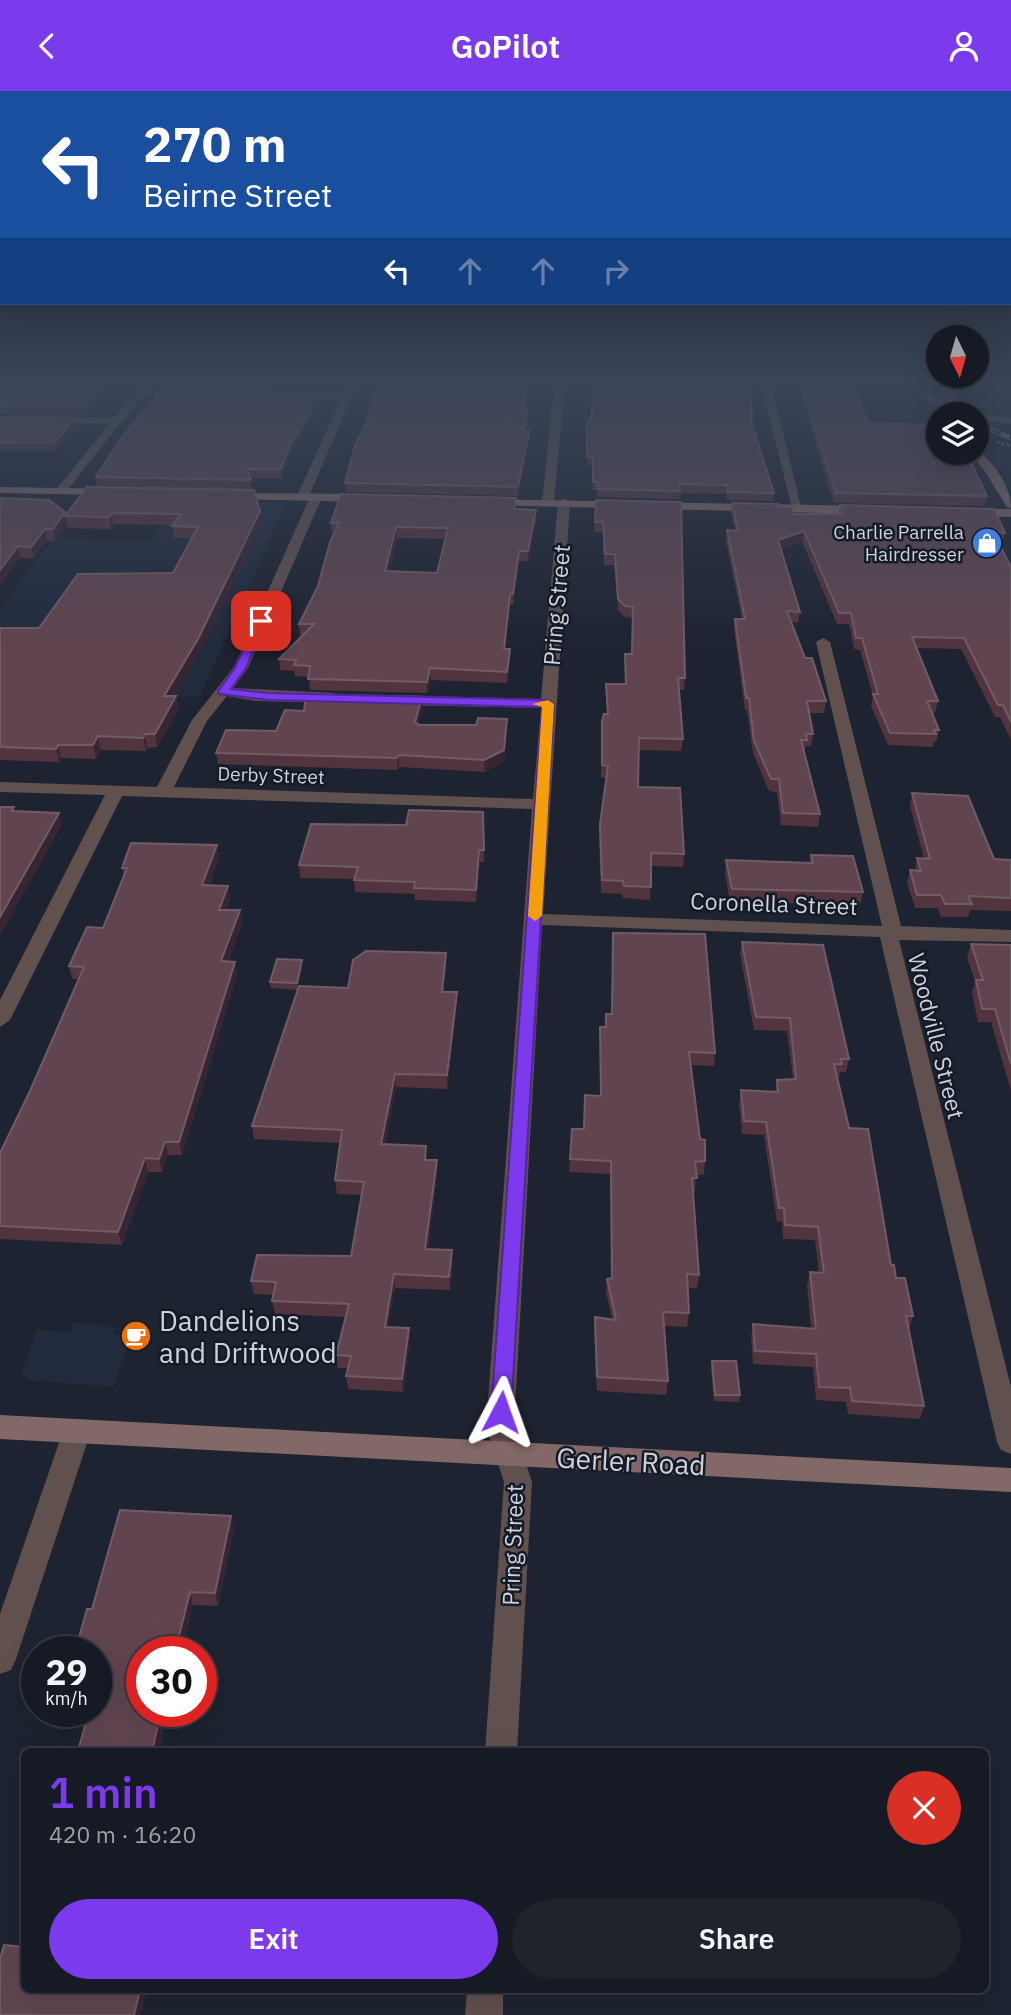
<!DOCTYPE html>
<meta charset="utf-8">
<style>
body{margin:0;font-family:"IBM Plex Sans",sans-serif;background:#1f232c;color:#f1f3f6;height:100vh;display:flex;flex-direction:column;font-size:26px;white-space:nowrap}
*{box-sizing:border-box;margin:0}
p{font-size:23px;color:#9ea1a6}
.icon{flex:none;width:38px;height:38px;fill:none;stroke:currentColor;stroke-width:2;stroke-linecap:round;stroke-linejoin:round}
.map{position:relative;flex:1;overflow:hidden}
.sheet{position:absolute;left:21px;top:1657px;width:968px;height:245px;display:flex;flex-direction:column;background:#161a24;border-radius:10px;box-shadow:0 7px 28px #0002,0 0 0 2px #353841}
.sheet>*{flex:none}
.banner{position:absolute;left:0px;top:0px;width:1012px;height:214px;box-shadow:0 7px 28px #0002,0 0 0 2px #353841;background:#1a4fa0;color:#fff;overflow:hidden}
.needle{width:46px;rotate:175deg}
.controls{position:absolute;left:926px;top:234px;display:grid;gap:14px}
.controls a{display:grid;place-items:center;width:63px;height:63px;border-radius:50%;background:#161a24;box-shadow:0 7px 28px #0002,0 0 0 2px #353841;font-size:35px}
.speed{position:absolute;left:21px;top:1545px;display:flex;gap:14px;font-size:35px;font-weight:700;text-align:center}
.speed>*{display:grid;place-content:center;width:91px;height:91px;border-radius:50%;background:#161a24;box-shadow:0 7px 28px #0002,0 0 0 2px #353841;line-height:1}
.speed small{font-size:18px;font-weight:400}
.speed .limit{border:10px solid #d22;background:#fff;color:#111}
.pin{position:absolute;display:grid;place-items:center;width:60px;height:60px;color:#fff;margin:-30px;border-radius:14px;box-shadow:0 4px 10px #0006}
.me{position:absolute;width:77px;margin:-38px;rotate:4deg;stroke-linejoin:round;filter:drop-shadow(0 0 5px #0008)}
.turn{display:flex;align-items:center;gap:24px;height:147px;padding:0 28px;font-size:32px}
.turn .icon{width:91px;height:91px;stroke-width:2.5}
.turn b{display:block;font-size:49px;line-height:60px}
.lanes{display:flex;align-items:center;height:66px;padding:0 28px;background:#0003;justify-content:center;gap:35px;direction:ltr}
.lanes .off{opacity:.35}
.round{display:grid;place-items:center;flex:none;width:74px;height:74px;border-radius:37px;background:#1f232c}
.summary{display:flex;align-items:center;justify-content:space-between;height:119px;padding:0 28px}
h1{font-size:42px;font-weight:600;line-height:52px;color:#7c3aed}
.cta{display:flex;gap:14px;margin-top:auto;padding:14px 28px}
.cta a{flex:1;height:80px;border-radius:42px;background:#7c3aed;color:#fff;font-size:28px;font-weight:600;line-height:80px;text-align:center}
.cta a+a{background:#1f232c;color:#f1f3f6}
header{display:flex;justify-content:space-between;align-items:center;height:91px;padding:0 28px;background:#7c3aed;color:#fff;font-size:32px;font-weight:600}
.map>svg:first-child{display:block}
.built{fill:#222b3d}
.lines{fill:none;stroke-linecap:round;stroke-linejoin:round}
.path{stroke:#6c717c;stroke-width:2.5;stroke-dasharray:2.5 2.5;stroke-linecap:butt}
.street{fill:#60504e;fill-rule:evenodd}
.secondary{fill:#826866;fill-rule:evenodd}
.rail-casing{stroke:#828792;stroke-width:4.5}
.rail{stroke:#141a26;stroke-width:2.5;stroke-dasharray:9;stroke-linecap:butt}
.wall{fill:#52343f;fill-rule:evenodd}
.shaded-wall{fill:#372632}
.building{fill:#604550;stroke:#715b65;stroke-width:2;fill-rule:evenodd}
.route{fill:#7c3aed;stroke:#51269a;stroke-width:2}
.slow{fill:#f59e0b}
.labels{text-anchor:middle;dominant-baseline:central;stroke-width:5;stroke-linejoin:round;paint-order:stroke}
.far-poi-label{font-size:19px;fill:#ced2db;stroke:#141a26;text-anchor:end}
.far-street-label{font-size:19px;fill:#ced2db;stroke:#141a26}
.street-label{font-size:23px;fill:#ced2db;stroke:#141a26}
.near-poi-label{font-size:28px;fill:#ced2db;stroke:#141a26;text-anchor:start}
.near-street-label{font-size:28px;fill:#ced2db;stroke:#141a26}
</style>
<header><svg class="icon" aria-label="back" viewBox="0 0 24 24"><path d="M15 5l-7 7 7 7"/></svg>GoPilot<svg class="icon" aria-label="person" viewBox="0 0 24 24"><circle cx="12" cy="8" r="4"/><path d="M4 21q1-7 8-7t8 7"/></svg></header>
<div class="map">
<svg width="1011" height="1924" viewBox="0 0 1011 1924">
<rect width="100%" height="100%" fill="#1d2330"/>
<g class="built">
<polygon points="176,409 286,411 200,606 0,601 0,519 52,448 152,449"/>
<polygon points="73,1230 116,1236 113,1243 130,1244 114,1296 26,1289 27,1284 21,1283 37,1239 70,1241"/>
</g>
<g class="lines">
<polyline class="path" points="997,351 1011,355"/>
<g class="street">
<polygon points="147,289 152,292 146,299 186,300 191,303 186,306 142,305 65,402 55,400 109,333 0,331 0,325 114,327"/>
<polygon points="349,289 359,289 309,405 299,407 297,405 341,308 282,307 277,304 282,301 343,302"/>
<polygon points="555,289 565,289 554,411 548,415 542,411"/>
<polygon points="760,289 770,289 802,420 792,417"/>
<polygon points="976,321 1011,327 1011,333 976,327 976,324 971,324"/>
<polygon points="316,402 322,406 248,577 233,597 333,602 341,607 333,612 256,610 227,605 207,630 174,696 533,708 541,617 396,614 388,609 396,604 541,608 558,411 564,407 570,411 543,823 882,835 816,551 823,547 830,551 901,835 1011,839 1011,851 899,849 1011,1296 1011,1363 1001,1359 997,1351 880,846 542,834 514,1336 532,1391 517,1661 485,1661 504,1391 486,1336 532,718 122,705 10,929 0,936 0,909 105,704 0,701 0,691 157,696 192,629 234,576 310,406"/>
<polygon points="77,1328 87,1332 91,1340 16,1568 11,1579 0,1583 0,1523 63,1340 67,1332"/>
<polygon points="467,1899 503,1899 503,1924 465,1924"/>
</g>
<g class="secondary">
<polygon points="936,289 946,289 965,324 955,324"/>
<path d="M976,359C994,370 1011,396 1011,417L1007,416L984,379L970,362H976Z"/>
<polygon points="0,396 110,398 116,401 110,404 0,402"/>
<polygon points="226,402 369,403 375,407 369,411 230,408 226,406"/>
<polygon points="484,408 866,415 872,419 866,423 488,414 482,410"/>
<polygon points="964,418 1011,418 1011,426 968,425 964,424"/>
<polygon points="0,1324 1011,1377 1011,1401 0,1348"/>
</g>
<g class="rail-casing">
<g id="rail">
<polyline points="902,289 958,324"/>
<polyline points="976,332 1011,347"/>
</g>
</g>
<use href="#rail" class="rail"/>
</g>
<g class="wall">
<polygon points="0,289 122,289 87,324 0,323"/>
<polygon points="172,289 324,289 317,299 172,297 171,290"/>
<polygon points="796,289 851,289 868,332 987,405 985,415 834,412"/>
<polygon points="309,302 310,314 314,315 314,323 291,363 282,388 250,387 252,399 97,396 96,386"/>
<polygon points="372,311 528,318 525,340 529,340 529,349 518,405 346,401 345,392 372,318"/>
<polygon points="0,326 75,327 77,335 56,359 0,359"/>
<polygon points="752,333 774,402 773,410 727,409 726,403 680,402 679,408 597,406 597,399 593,399 593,374 587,374 587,339"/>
<polygon points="87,396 262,432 200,560 174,605 176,605 179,618 157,656 147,657 146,660 101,659 96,668 61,667 59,671 0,669 0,537 39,537 173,482 192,447 174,447 173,434 114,433 111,438 68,437 67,433 55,450 47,450 34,467 20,467 0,407 65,421 65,425"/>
<polygon points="596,409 685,587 684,599 679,598 683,648 681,660 639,659 638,696 684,763 683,776 651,775 650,809 623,807 622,803 601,802 599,745 600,733 606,687 601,686 602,630 607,623 606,593 625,593 625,563 632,563 632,527 625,526 618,519 614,474 604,474 603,441 594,441"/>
<polygon points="732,412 779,416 793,423 839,423 840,414 1005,442 1002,452 999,452 1011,476 1011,649 1000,626 995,626 961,558 917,557 938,610 935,622 932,622 939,639 936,651 934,651 933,656 888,654 871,615 873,605 860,559 854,558 849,533 837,533 802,450 781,458 800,521 798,532 792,531 805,567 826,610 824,622 809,622 813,643 811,655 806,655 804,661 820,723 818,736 781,734 777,701 769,700 753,662 747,619 745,619 734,539 735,528 742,528 726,450 727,439 735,439 731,422"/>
<path d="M515,418L536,419V429L528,470H519L513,514H510L505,558L510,569L507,592L431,589L427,602L310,599L309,586L295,585V580L280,579L279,568L303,544H300L299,533L318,495L334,442H332L331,432ZM397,447L445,448L437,482L389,481Z"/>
<polygon points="423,617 418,633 419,634 476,634 507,628 504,670 485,681 399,676 398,679 218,673 216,662 276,640 304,620"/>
<polygon points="912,702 994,768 1011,769 1011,820 970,819 968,826 941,826 938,817 915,817 907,792 910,779 915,779 917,767 924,768 910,715"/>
<polygon points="483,721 484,771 480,771 476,811 415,809 415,803 355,801 354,788 300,787 299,774 406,734"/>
<polygon points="811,764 863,801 860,814 730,811 725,782 726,769 809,772"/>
<polygon points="219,767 209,795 230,808 226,819 240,819 242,832 228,871 235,871 237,884 182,1064 168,1064 162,1081 148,1081 122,1154 0,1148 0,1062 30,1000 78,888 72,888 69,875 103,837 124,785 122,777"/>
<polygon points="613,842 715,962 714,975 691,974 700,1048 705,1070 704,1084 696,1084 695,1100 693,1100 699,1184 697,1197 688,1197 689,1222 687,1236 664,1235 668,1290 666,1304 597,1300 594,1240 595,1226 612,1228 606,1201 607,1188 611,1188 610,1083 569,1081 570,1068 600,1005 600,936 605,936 606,923 611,923"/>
<polygon points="742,851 849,968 846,981 840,981 839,987 837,986 849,1037 891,1174 913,1225 909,1238 924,1315 920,1328 848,1323 846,1311 816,1309 813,1276 753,1273 751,1246 753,1233 811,1238 807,1194 810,1181 819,1181 815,1149 783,1148 782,1130 777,1131 764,1044 742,1043 739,1012 741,999 775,1001 777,989 793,988 787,940 754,939 740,863"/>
<polygon points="971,853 1011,854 1011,1000 991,931 978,931 972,902 975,890 967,866"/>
<polygon points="446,862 446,875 443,901 457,914 447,998 396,996 385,1053 427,1069 437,1082 428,1158 453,1172 450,1199 395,1197 388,1236 409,1237 410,1251 403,1301 348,1298 346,1285 348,1277 338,1277 336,1264 345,1226 275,1223 272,1210 274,1204 254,1203 251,1190 351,1165 361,1104 337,1103 335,1089 340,1052 254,1048 252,1035 348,897"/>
<polygon points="302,869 302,876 297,899 271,897 270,891"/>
<polygon points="712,1270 740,1304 739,1311 714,1310 711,1277"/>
<polygon points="234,1438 218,1515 193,1514 78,1660 96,1620 92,1518"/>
</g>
<g class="shaded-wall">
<polygon points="113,289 122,289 87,324 85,316"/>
<polygon points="319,289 324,289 317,299 316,292"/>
<polygon points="529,289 530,289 523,327 523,318"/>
<polygon points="309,302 310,318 307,323 304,309"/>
<polygon points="314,315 314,323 291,363 282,388 281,378 290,354"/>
<polygon points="75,327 77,335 56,359 55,351"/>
<polygon points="529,340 529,349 518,405 518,396"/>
<polygon points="536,419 536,429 528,470 528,460"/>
<polygon points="260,420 262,432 200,560 166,618 164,605"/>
<polygon points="65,421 67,433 55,450 53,438"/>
<polygon points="112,422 114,433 111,438 109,426"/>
<polygon points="396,436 397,447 386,491 385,480"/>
<polygon points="45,438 47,450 34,467 31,456"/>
<polygon points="804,440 802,450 777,459 778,449"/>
<polygon points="18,455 20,467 0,495 0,479"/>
<polygon points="519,460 519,470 513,514 513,503"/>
<polygon points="510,503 510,514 504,569 504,558"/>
<polygon points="510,558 510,569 507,592 507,581"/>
<polygon points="430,577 431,589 427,602 427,591"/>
<polygon points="176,605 179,618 157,656 155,643"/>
<polygon points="422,606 423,617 416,643 415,631"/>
<polygon points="507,628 504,670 485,681 484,669"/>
<polygon points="145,643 147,657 146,660 143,647"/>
<polygon points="98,645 101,659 96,668 93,654"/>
<polygon points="58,654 61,667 59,671 56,658"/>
<polygon points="399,664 399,676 398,679 397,667"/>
<polygon points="59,722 62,734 0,845 0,826"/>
<polygon points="217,754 219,767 204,807 202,794"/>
<polygon points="479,759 480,771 476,811 476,799"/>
<polygon points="228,795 230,808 221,832 219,819"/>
<polygon points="240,819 242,832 223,883 221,870"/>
<polygon points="446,862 446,875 442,913 442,901"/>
<polygon points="302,869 302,876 297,899 297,892"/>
<polygon points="235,871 237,884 182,1064 179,1051"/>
<polygon points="457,901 457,914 447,998 447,984"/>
<polygon points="395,983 396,996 382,1066 381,1053"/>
<polygon points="165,1051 168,1064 162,1081 159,1068"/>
<polygon points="145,1067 148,1081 122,1154 118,1141"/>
<polygon points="437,1069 437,1082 426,1171 425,1158"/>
<polygon points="452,1159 453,1172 450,1199 449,1186"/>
<polygon points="394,1183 395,1197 386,1249 385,1236"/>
<polygon points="409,1237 410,1251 403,1301 402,1288"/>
<polygon points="231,1425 234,1438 218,1515 215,1502"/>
<polygon points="190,1501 193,1514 182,1561 175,1561"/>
<polygon points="161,1620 168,1620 159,1661 152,1661"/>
<polygon points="140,1899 147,1899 141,1924 134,1924"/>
</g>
<g class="building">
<polygon points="0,289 113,289 85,316 0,316"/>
<polygon points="172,289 319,289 316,292 171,290"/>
<polygon points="381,289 529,289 523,318 528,318 524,340 529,340 518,396 345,392 354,358 375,311 372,311"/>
<polygon points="593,289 746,289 750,296 752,333 774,402 728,401 727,394 679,393 680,400 597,398 598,391 593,391 593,366 587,366 587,331 592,324"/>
<polygon points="800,289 851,289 868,332 938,334 938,362 960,362 966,372 971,372 987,405 836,402"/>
<polygon points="162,299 309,302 304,309 309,309 306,314 314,315 290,354 281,378 248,378 251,389 96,386 121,347"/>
<polygon points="0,326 75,327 55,351 0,352"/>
<polygon points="87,396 254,399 260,420 198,548 164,605 176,605 155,643 145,643 143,647 98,645 93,654 58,654 56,658 0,656 0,537 39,537 78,483 173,482 198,436 172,435 181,423 112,422 109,426 65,425"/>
<path d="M341,403L516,407L514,418L536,419L528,460H519L513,503H510L504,558H510L507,581L430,577L427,591L308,588L310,575L294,574L296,569L279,568L314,533H299L318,495L330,451L339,432H331ZM396,436L448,437L437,482L385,480Z"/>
<polygon points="0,407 49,409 65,421 53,438 45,438 31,456 18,455 0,479"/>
<polygon points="596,409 681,411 685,587 678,587 683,648 639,647 638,696 680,697 684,763 651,762 651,796 624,795 623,790 602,789 600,733 608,675 602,674 602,630 604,623 608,623 606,593 626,593 625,563 632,563 633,516 625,515 618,508 615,463 605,463 603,431 595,431"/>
<polygon points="732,412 778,413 779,416 792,416 793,423 843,423 840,414 994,418 1005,442 993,441 1011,476 1011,631 1003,614 998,614 964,547 912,546 938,610 927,610 939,639 934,639 936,643 890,642 873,603 878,603 862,547 856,547 851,522 839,522 804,440 778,449 800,521 787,520 805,567 812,567 826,610 807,610 813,643 806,643 807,649 801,649 820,723 783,722 779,688 771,688 754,650 749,607 746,607 735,528 745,528 727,439 738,440"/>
<polygon points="306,603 422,606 415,631 419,634 476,634 478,627 507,628 504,659 484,669 399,664 397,667 216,662 226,639 276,640 285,619 304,620"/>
<polygon points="912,702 968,705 994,768 1011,769 1011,807 968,805 972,813 945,813 941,804 917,804 910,779 921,780 917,767 930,768"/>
<polygon points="0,716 14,716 12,720 59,722 0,826"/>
<polygon points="409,719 483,721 484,759 479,759 476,799 414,797 415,791 354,789 358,776 299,774 311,733 406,734"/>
<polygon points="131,752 217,754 202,794 228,795 219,819 240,819 221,870 235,871 179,1051 165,1051 159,1068 145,1067 118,1141 0,1135 0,1062 30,1000 84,876 69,875 87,836 103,837 127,777 122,777"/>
<polygon points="811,764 853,765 863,801 732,798 726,769 813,772"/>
<polygon points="613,842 705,843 715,962 689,961 700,1048 705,1049 705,1070 695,1071 697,1087 692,1087 699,1184 687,1183 689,1222 663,1221 668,1290 597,1286 595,1226 616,1229 607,1188 612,1187 611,1070 570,1068 572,1038 584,1038 585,1004 601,1005 600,936 606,936 606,923 612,923"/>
<polygon points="742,851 823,854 849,968 841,968 842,973 834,973 849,1037 868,1038 891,1174 894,1174 896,1187 905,1187 913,1225 906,1225 924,1315 852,1310 850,1297 819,1296 816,1263 755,1260 753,1233 816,1238 810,1181 824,1182 818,1136 785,1134 784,1117 779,1117 766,1031 744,1030 741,999 778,1001 777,989 796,988 790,927 756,926"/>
<polygon points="971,853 1011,854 1011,973 995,918 982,918 976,889 983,889"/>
<polygon points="366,860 446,862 442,901 457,901 447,984 395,983 381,1053 426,1055 425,1069 437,1069 425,1158 452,1159 449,1186 394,1183 385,1236 409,1237 402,1288 346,1285 351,1265 336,1264 349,1213 272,1210 276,1191 251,1190 257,1164 351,1165 364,1091 335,1089 342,1039 252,1035 299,895 348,897 353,869"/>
<polygon points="277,868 302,869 297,892 270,891"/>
<polygon points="712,1270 736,1270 740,1304 715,1304"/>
<polygon points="120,1419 231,1425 215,1502 190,1501 175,1561 142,1561 142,1620 161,1620 152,1661 66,1661 67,1659 78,1660 89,1620 96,1620 96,1561 75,1561 87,1518 92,1518"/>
<polygon points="4,1854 24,1856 24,1899 140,1899 134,1924 0,1924 0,1868"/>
</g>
<linearGradient id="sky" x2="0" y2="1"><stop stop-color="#10131a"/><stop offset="0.52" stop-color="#3a4559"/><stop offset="1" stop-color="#3a4559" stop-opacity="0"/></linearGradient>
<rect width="1011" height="558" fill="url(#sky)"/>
<polygon class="route" points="261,527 266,530 246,577 231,598 269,602 548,609 554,613 511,1321 508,1328 501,1330 494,1328 491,1321 542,616 269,609 219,603 218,600 235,577 256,530"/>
<polygon class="slow" points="548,609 554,613 542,825 535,830 528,825 542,616 532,613"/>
<defs>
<g id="shop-disc" transform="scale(1.575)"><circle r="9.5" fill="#3f7fe0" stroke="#141a26"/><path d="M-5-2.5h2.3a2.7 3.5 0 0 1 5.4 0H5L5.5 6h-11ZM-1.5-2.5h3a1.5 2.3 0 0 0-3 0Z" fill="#fff"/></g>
<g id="cafe-disc" transform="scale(1.575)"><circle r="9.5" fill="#e8710a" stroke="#141a26"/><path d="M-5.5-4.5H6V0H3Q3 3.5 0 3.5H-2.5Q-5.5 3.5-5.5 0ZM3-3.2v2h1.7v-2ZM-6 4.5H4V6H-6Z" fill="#fff"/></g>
</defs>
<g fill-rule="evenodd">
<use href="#shop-disc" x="987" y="452"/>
<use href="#cafe-disc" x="136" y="1245"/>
</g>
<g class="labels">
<g class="far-poi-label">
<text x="964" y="441">Charlie Parrella<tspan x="964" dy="22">Hairdresser</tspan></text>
</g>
<g class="far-street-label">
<text transform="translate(271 684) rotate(2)">Derby Street</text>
</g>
<g class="street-label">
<text transform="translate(556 514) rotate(-85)">Pring Street</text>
<text transform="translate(774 812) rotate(2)">Coronella Street</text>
<text transform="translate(937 945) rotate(76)">Woodville Street</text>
<text transform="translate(512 1454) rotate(-88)">Pring Street</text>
</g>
<g class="near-poi-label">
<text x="159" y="1229">Dandelions<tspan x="159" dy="32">and Driftwood</tspan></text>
</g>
<g class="near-street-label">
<text transform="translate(631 1370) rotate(3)">Gerler Road</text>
</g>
</g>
</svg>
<div class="controls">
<a><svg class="needle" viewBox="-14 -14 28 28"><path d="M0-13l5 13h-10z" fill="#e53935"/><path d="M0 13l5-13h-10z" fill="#9ea1a6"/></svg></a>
<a><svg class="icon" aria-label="layers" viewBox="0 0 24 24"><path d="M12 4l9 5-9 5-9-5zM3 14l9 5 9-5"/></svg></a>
</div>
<div class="speed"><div>29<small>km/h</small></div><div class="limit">30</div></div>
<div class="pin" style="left:261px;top:530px;background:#d93025"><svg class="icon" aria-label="arrive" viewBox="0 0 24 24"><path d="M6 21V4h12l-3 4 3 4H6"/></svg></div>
<svg class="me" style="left:501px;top:1321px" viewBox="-20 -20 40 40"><path d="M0-17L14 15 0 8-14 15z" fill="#7c3aed" stroke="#fff" stroke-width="4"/></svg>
<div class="banner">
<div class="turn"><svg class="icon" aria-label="left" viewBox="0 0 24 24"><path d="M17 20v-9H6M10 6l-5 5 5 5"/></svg><div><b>270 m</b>Beirne Street</div></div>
<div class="lanes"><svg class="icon" aria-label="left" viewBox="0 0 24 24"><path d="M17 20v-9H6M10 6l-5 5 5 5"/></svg><svg class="icon off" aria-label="ahead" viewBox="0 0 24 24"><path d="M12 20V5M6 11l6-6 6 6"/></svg><svg class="icon off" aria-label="ahead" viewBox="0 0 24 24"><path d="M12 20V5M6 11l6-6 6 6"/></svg><svg class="icon off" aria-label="right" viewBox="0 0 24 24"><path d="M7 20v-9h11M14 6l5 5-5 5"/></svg></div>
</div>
<section class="sheet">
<div class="summary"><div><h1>1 min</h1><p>420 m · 16:20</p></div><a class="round" style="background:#d93025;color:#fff"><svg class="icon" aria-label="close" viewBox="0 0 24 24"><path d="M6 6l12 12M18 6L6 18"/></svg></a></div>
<div class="cta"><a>Exit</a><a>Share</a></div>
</section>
</div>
